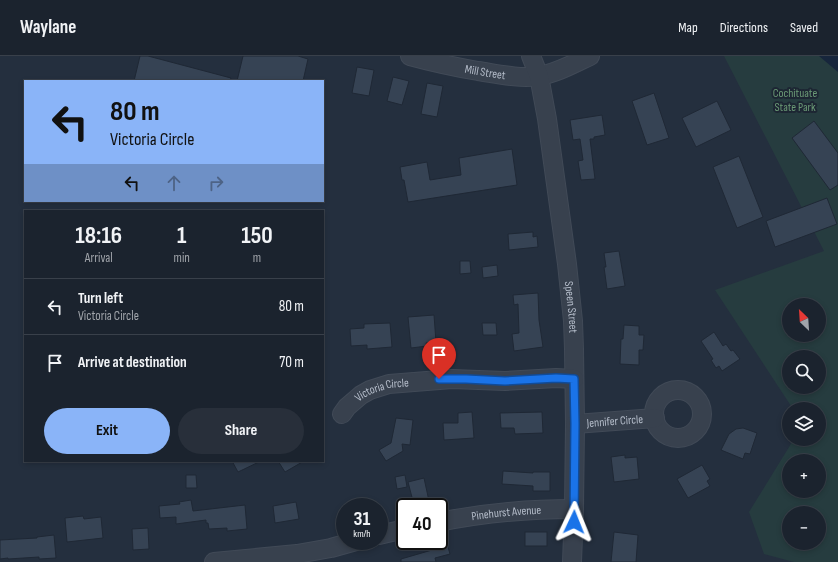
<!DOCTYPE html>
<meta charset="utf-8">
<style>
body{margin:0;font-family:"Sofia Sans Condensed",sans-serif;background:#282f3a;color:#f1f3f6;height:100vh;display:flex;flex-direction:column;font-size:15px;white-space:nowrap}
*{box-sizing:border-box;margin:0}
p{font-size:13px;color:#a0a4aa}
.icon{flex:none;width:22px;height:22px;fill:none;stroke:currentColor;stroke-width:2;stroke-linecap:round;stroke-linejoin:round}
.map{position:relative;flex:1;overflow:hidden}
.panel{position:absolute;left:24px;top:154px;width:300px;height:252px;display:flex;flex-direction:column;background:#1b232e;border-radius:0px;box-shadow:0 2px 6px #0003,0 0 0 1px #39404a}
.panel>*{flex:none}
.guide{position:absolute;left:24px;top:24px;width:300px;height:122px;border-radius:0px;box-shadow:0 2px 6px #0003,0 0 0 1px #39404a;background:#8ab4f8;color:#111;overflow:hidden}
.needle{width:26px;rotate:335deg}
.controls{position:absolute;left:782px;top:242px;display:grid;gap:8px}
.controls a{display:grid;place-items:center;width:44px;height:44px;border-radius:50%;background:#1b232e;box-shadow:0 2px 6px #0003,0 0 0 1px #39404a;font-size:20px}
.speed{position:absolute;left:336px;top:442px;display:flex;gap:8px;font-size:20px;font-weight:700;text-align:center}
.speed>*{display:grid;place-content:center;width:52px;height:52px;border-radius:50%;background:#1b232e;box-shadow:0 2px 6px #0003,0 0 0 1px #39404a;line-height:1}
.speed small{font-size:10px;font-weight:400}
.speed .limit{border:2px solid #111;border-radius:6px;background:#fff;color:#111}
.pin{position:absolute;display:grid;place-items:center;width:34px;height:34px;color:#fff;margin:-41px -17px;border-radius:50% 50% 50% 0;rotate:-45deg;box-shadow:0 0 4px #0007}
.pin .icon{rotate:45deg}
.me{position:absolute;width:44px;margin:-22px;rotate:2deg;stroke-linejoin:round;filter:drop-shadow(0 0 3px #0008)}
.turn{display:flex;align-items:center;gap:14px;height:84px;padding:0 20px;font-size:18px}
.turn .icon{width:52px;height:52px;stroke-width:2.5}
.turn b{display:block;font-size:28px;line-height:34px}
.lanes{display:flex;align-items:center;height:38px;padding:0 20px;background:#0003;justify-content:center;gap:20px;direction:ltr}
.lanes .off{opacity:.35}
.eta{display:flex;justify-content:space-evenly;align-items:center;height:68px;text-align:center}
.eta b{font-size:24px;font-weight:700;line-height:28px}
.cta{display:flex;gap:8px;margin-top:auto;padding:8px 20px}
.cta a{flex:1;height:46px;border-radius:24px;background:#8ab4f8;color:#111;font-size:16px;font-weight:700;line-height:46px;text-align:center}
.cta a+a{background:#282f3a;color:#f1f3f6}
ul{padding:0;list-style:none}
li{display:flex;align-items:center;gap:12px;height:56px;padding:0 20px;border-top:1px solid #39404a}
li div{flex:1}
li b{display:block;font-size:15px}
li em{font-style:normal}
header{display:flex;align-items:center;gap:24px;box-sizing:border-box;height:56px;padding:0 20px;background:#1b232e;border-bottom:1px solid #39404a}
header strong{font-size:19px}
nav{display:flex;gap:22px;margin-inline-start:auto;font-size:14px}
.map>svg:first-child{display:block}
.green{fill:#263c3f;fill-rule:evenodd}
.water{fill:#17263c}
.building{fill:#364354;stroke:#1f2835}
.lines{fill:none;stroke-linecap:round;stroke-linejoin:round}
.minor-casing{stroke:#414a57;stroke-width:20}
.minor{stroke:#38414e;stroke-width:18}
.route-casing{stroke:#114b97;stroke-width:10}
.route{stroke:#1a73e8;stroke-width:7}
.labels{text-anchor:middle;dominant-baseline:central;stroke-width:4;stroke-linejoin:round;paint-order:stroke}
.street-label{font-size:12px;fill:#b4bcc9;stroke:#1d2633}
.park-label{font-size:12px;fill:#6b9a76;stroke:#1d2633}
</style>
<header>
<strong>Waylane</strong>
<nav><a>Map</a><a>Directions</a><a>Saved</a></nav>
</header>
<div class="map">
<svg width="838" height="506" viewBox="0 0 838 506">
<rect width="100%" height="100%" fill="#242f3e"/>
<path class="green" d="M724,0H838V506H794L764,498L749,456L794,383H819V353H793L715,234L824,195ZM789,249H819V279H789ZM789,301H819V331H789ZM789,405H819V435H789ZM789,457H819V487H789Z"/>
<polygon class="water" points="819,0 838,0 838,16"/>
<g class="building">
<polygon points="140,0 148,0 231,22 230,25 134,25"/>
<polygon points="243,0 298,0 308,3 303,25 237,25"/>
<polygon points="357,11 374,14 369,40 352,37"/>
<polygon points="393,21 409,25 402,49 387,45"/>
<polygon points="427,27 443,30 437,61 421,58"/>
<polygon points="654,37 669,82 647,89 632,45"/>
<polygon points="717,45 731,74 696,91 682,62"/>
<polygon points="602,59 605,79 594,81 594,83 590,83 595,123 581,124 578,105 583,104 580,83 573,84 570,64"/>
<polygon points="814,65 838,97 838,129 830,134 792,82"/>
<polygon points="512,93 517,129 408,146 404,124 402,124 400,111 427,106 430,124 461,119 459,102"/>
<polygon points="739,100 763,161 737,172 713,111"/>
<polygon points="827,142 837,168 775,191 766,165"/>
<polygon points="533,176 533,181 537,180 538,191 509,194 508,178"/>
<polygon points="619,195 625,230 607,233 604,211 606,211 604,197"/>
<polygon points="460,205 470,205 471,217 460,218"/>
<polygon points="497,209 498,220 483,222 482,211"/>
<polygon points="538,237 539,264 543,291 514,295 512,278 519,277 518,248 514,249 513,239"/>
<polygon points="434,259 436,286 426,287 427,290 411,292 408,261"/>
<polygon points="390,267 392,291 367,293 367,289 351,290 350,273 364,272 364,268"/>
<polygon points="482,267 496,267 497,279 483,279"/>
<polygon points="624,269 639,270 639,279 644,279 643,294 639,294 639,309 620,308 621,283 623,283"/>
<polygon points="714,276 723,290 726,288 731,295 733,294 740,303 722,315 719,310 716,312 711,304 713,303 701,285"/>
<polygon points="472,356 474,382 444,384 443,367 458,367 458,357"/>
<polygon points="542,356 543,377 515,378 514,372 501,372 500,357"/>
<polygon points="396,362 413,364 410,389 402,388 403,395 386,405 379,394 391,387"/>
<polygon points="743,372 757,377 750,398 745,397 743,403 721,394 729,378 736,373"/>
<polygon points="625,399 625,402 637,401 639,423 614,426 611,401"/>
<polygon points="232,405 261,405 238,416"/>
<polygon points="278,405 304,405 285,416"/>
<polygon points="702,409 710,423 707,425 710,430 688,442 677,423"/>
<polygon points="503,415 533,417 533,416 550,416 550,435 533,435 533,430 502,428"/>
<polygon points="186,419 196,419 197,432 186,432"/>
<polygon points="405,419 407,431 397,433 395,421"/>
<polygon points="424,422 429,445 414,449 408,426"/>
<polygon points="191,444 193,455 245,449 247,473 227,475 227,472 209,473 208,467 206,467 206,464 176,468 176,461 160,462 159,450 180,448 179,446"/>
<polygon points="296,446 299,463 275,467 273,450"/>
<polygon points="83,460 84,463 101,461 103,482 67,486 65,462"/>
<polygon points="148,472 149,493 133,494 132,473"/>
<rect x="525" y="476" width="22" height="14"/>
<polygon points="614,476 638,479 636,506 611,506"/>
<polygon points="54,479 56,502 39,503 39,501 8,503 8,502 0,503 0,484 37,482 37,481"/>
<polygon points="446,484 450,498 435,502 436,506 401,506 401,503 432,494 430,488"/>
</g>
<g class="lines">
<g class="minor-casing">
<g id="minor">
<path id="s1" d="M410,0C432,6 455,11 478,15C498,18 519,23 539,20C557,17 573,8 590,0"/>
<path id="s2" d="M531,0L539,20L547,63L567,208L573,265L574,293L575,368L574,453L572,506"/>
<circle cx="678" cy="358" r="24"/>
<path id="s3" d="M342,358L347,351L361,339L370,334L389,328L452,323L505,325L556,322L574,323"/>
<path id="s4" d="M575,368L655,362"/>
<path id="s5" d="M439,466C483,457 529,453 574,453"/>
<polyline points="379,479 405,473"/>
<polyline points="214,506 297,498 331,492 356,485"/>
</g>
</g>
<use href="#minor" class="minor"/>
</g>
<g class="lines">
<g class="route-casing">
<polyline id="route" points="439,323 466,323 505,325 556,322 574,323 575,368 574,466"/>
</g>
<use href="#route" class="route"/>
</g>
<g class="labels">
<g class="street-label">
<text stroke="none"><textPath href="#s1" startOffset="77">Mill Street</textPath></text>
<text stroke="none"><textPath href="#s2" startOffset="255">Speen Street</textPath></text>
<text stroke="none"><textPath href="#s3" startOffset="49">Victoria Circle</textPath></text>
<text stroke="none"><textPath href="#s4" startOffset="40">Jennifer Circle</textPath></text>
<text stroke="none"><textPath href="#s5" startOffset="68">Pinehurst Avenue</textPath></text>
</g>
<g class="park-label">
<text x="795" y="37">Cochituate<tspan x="795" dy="14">State Park</tspan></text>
</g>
</g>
</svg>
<div class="controls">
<a><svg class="needle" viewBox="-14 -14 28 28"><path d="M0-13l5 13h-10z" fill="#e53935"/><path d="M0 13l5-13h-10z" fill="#a0a4aa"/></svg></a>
<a><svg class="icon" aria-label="search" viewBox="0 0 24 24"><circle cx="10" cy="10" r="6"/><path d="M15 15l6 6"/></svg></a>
<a><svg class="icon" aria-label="layers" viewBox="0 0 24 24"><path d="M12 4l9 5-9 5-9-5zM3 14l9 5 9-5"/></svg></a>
<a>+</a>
<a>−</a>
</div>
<div class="speed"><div>31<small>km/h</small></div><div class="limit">40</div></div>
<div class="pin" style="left:439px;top:323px;background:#d93025"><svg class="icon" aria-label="arrive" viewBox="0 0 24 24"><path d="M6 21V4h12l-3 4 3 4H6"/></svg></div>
<svg class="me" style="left:574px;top:466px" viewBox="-20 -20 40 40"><path d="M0-17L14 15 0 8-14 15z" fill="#1a73e8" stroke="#fff" stroke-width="4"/></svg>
<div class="guide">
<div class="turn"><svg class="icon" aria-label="left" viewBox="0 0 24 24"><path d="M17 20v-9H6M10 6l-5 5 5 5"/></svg><div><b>80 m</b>Victoria Circle</div></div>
<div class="lanes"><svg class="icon" aria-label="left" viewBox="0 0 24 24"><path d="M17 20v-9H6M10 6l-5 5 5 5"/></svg><svg class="icon off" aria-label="ahead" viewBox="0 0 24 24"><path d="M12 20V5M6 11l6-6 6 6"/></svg><svg class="icon off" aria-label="right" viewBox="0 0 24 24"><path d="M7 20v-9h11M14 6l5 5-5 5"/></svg></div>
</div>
<section class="panel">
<div class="eta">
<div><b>18:16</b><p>Arrival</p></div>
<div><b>1</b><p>min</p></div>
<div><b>150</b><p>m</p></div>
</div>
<ul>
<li><svg class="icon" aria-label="left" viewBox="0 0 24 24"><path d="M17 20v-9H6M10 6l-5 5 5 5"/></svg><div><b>Turn left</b><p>Victoria Circle</p></div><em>80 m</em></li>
<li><svg class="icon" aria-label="arrive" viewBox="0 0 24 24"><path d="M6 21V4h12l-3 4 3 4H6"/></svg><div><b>Arrive at destination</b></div><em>70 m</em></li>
</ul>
<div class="cta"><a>Exit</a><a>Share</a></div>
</section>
</div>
